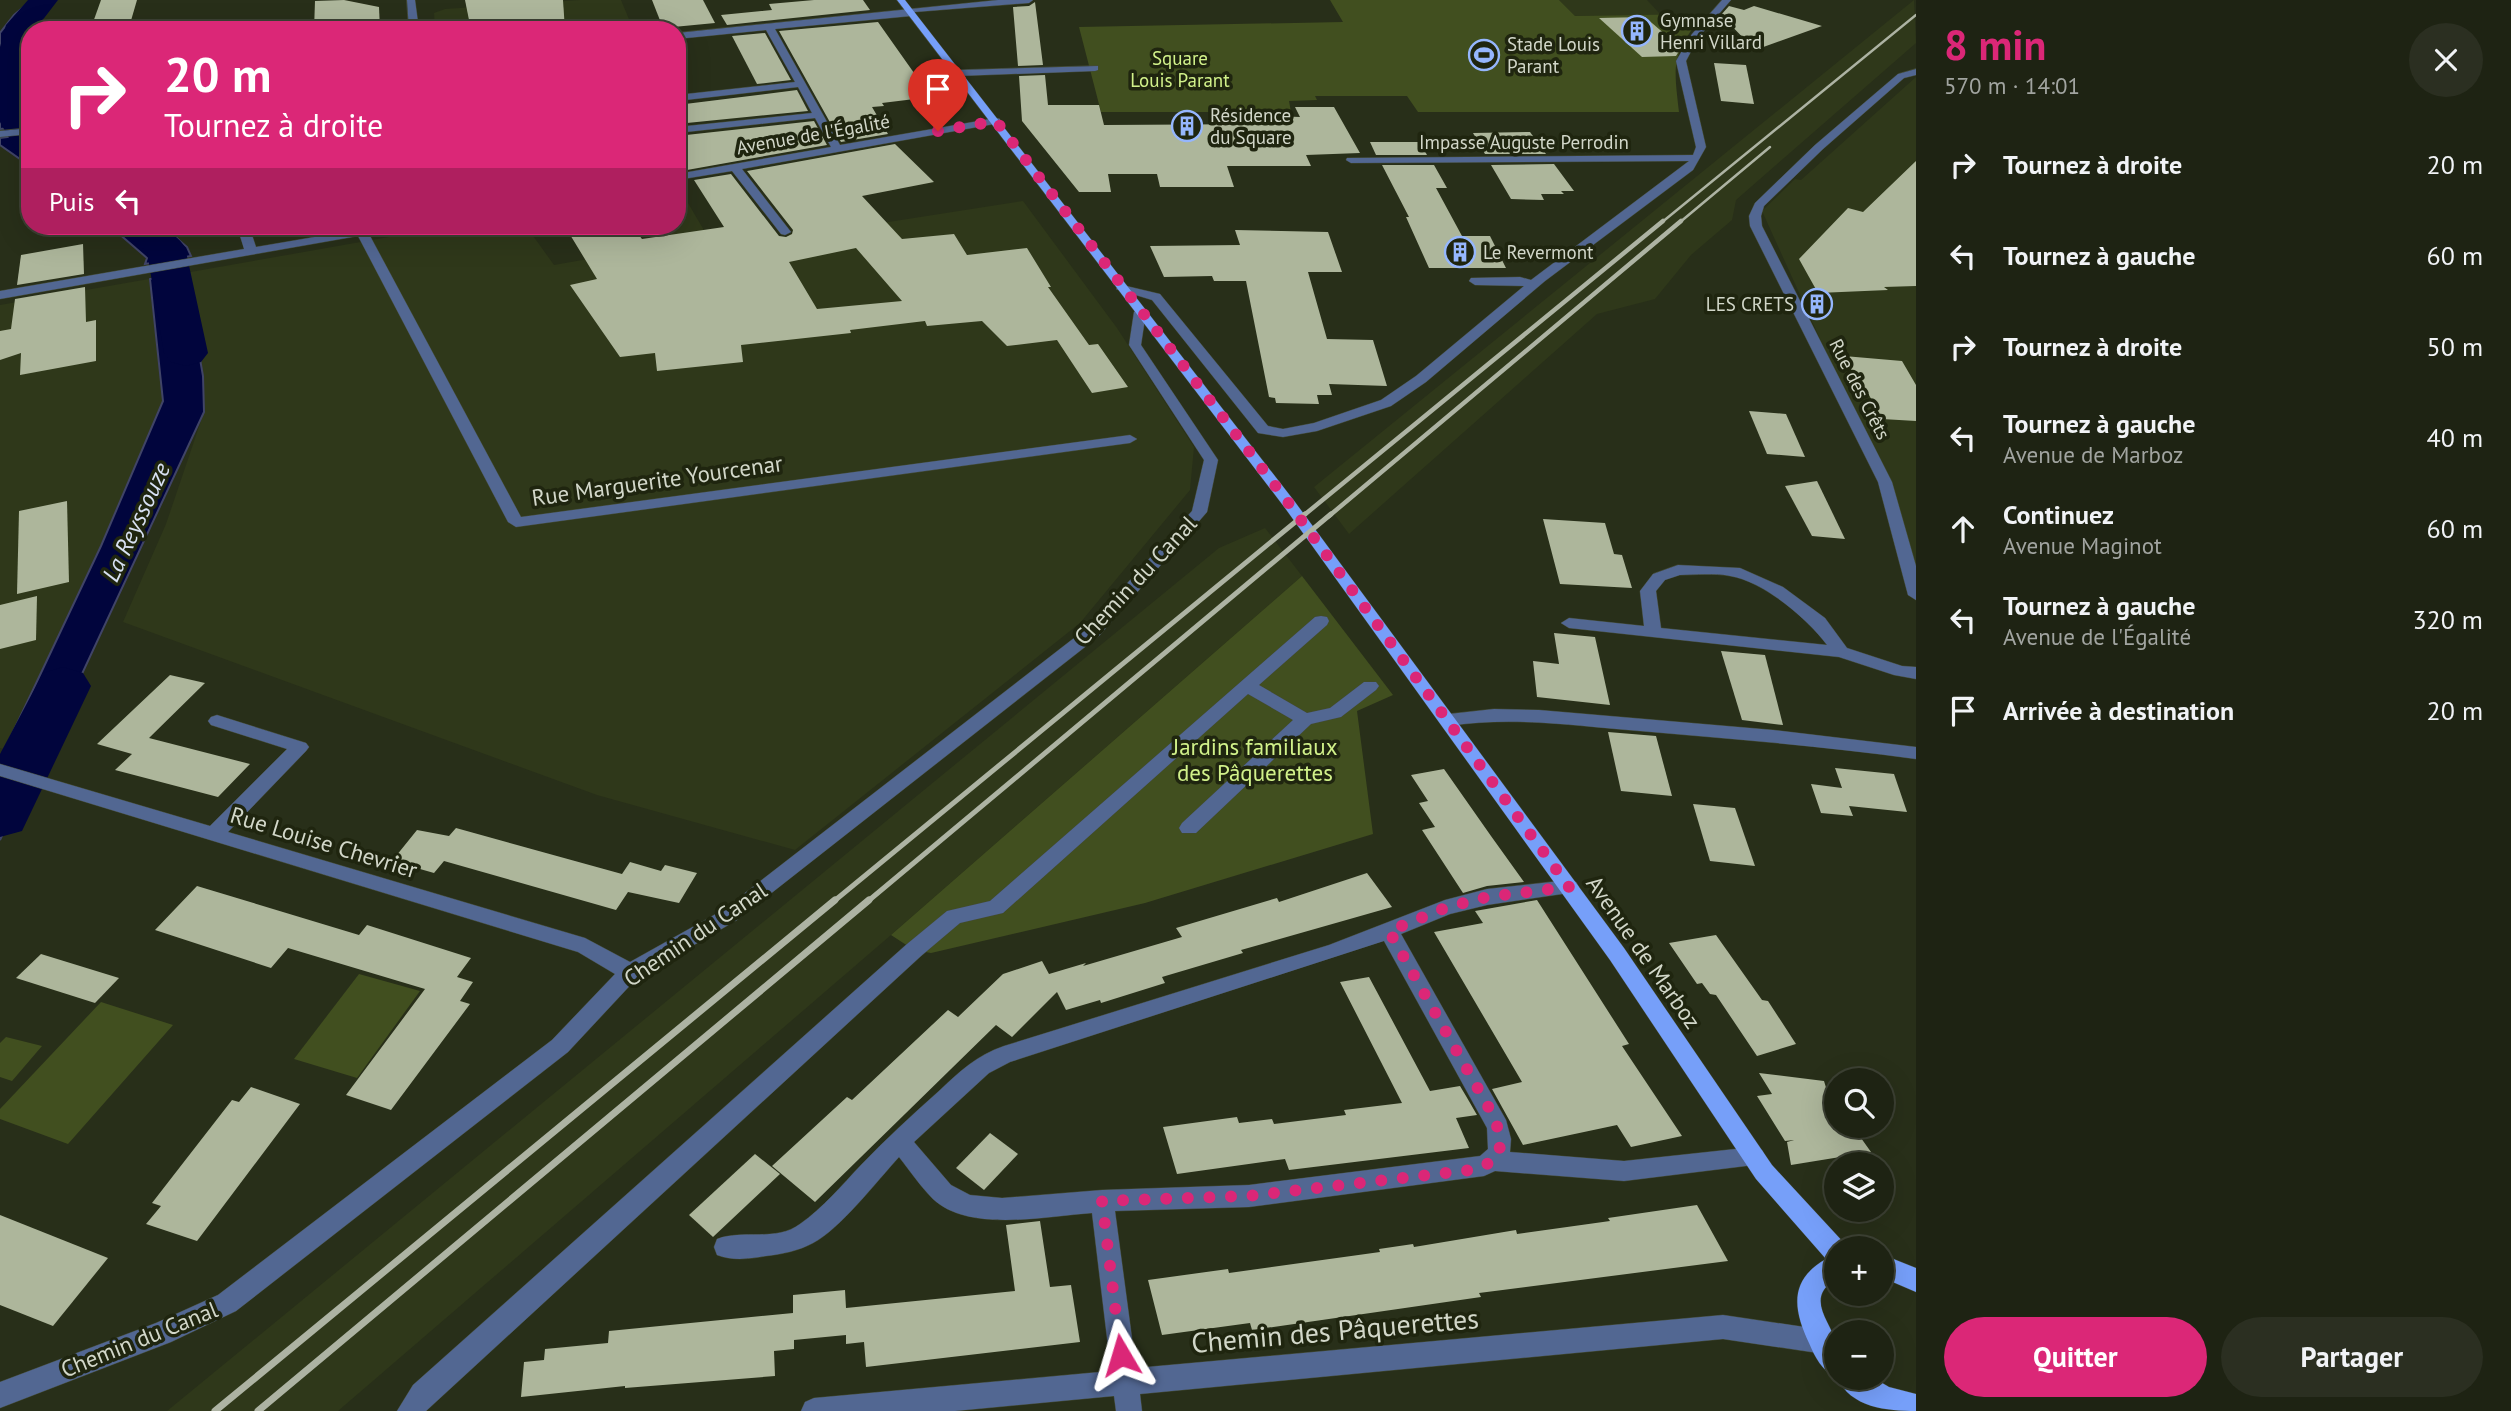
<!DOCTYPE html>
<html lang="fr">
<meta charset="utf-8">
<style>
body{margin:0;font-family:"PT Sans",sans-serif;background:#2b2f21;color:#f1f3f6;height:100vh;display:flex;flex-direction:column;font-size:26px;white-space:nowrap}
*{box-sizing:border-box;margin:0}
p{font-size:23px;color:#a1a4a0}
.icon{flex:none;width:38px;height:38px;fill:none;stroke:currentColor;stroke-width:2;stroke-linecap:round;stroke-linejoin:round}
.map{position:relative;flex:1;overflow:hidden}
.panel{display:flex;flex-direction:column;background:#1e2313;width:595px}
.panel>*{flex:none}
.banner{position:absolute;left:21px;top:21px;width:665px;height:214px;border-radius:28px;box-shadow:0 7px 28px #0002,0 0 0 2px #3c4033;background:#db2777;color:#fff;overflow:hidden}
.fabs{position:absolute;left:1824px;top:1068px;display:grid;gap:14px}
.fabs a{display:grid;place-items:center;width:70px;height:70px;border-radius:50%;background:#1e2313;box-shadow:0 7px 28px #0002,0 0 0 2px #3c4033;font-size:35px}
.pin{position:absolute;display:grid;place-items:center;width:60px;height:60px;color:#fff;margin:-72px -30px;border-radius:50% 50% 50% 0;rotate:-45deg;box-shadow:0 0 7px #0007}
.pin .icon{rotate:45deg}
.me{position:absolute;width:77px;margin:-38px;rotate:353deg;stroke-linejoin:round;filter:drop-shadow(0 0 5px #0008)}
.turn{display:flex;align-items:center;gap:24px;height:147px;padding:0 28px;font-size:32px}
.turn .icon{width:91px;height:91px;stroke-width:2.5}
.turn b{display:block;font-size:49px;line-height:60px}
.then{display:flex;align-items:center;height:66px;padding:0 28px;background:#0003;gap:14px;font-size:26px}
.round{display:grid;place-items:center;flex:none;width:74px;height:74px;border-radius:37px;background:#2b2f21}
.headline{display:flex;align-items:center;justify-content:space-between;height:119px;padding:0 28px}
h1{font-size:42px;font-weight:600;line-height:52px;color:#db2777}
.button{display:flex;gap:14px;margin-top:auto;padding:14px 28px}
.button a{flex:1;height:80px;border-radius:42px;background:#db2777;color:#fff;font-size:28px;font-weight:600;line-height:80px;text-align:center}
.button a+a{background:#2b2f21;color:#f1f3f6}
ul{padding:0;list-style:none}
li{display:flex;align-items:center;gap:21px;height:91px;padding:0 28px}
li div{flex:1}
li b{display:block;font-size:26px}
li em{font-style:normal}
main{display:flex;flex:1;min-height:0}
.map>svg:first-child{display:block}
.built{fill:#2f381a}
.green{fill:#414f1f}
.water{fill:#01053d;stroke:#404467;stroke-width:2}
.lines{fill:none;stroke-linecap:round;stroke-linejoin:round}
.river{fill:#01053d;fill-rule:evenodd}
.building{fill:#adb69b;fill-rule:evenodd}
.minor-casing{stroke:#434a35;stroke-width:1}
.major-casing{stroke:#434a35;stroke-width:1}
.minor{fill:#526792;fill-rule:evenodd}
.major{fill:#769ff9;fill-rule:evenodd}
.rail-far3{stroke:#adb3a3;stroke-width:2.5}
.rail-far2{stroke:#adb3a3;stroke-width:4.5}
.rail-far1{stroke:#adb3a3;stroke-width:5}
.rail{stroke:#adb3a3;stroke-width:7}
.route{stroke:#db2777;stroke-width:12;stroke-dasharray:0 21.6}
.labels{text-anchor:middle;dominant-baseline:central;stroke-width:7;stroke-linejoin:round;paint-order:stroke}
.far-poi-label{font-size:19px;fill:#d2d7c9;stroke:#1f250f;text-anchor:start}
.far-park-label{font-size:19px;fill:#d1f18a;stroke:#1f250f}
.far-street-label{font-size:19px;fill:#d2d7c9;stroke:#1f250f}
.street-label{font-size:23px;fill:#d2d7c9;stroke:#1f250f}
.park-label{font-size:23px;fill:#d1f18a;stroke:#1f250f}
.water-label{font-size:24px;font-style:italic;fill:#d8e1f3;stroke:#1f250f}
.near-street-label{font-size:28px;fill:#d2d7c9;stroke:#1f250f}
</style>
<main>
<div class="map">
<svg width="1916" height="1411" viewBox="0 0 1916 1411">
<rect width="100%" height="100%" fill="#282f19"/>
<g class="built">
<polygon points="580,0 621,0 631,24 626,26 640,25 642,30 435,30 434,13 445,9"/>
<polygon points="1559,0 1647,0 1661,15 1575,16"/>
<polygon points="1914,0 1916,43 1736,200 1732,220 1691,255 1655,299 1597,314 1349,534 1314,487"/>
<polygon points="1916,77 1916,595 1885,482 1762,211 1795,179 1801,180"/>
<polygon points="678,186 715,249 1023,201 1117,328 1194,447 1190,490 1080,623 795,850 597,795 123,622 166,524 204,412 203,376 185,273 451,226 526,226 554,265 639,250 663,236 663,226 677,226"/>
<polygon points="149,279 163,401 101,546 5,749 0,748 0,305"/>
<polygon points="1265,528 1302,576 891,935 338,1411 167,1411 1219,548"/>
</g>
<g class="green">
<path d="M1330,0H1559L1575,16L1703,14C1672,56 1673,61 1679,112H1418L1407,96H1315L1317,100L1289,101L1291,112H1101L1079,27L1343,22Z"/>
<polygon points="1302,576 1393,695 1357,711 1373,834 1145,903 931,953 914,950 891,935"/>
<polygon points="359,974 420,991 357,1078 294,1059"/>
<polygon points="101,1002 173,1025 68,1144 0,1119 0,1109"/>
<polygon points="6,1037 42,1046 12,1081 0,1077 0,1043"/>
</g>
<g class="water">
<path d="M32,0H56L47,8L37,30H30C30,61 17,96 27,126L0,129V33L14,15Z"/>
<polygon points="30,134 30,166 0,145 0,138"/>
<polygon points="110,226 163,226 187,247 191,256 145,264 147,258"/>
<polygon points="185,273 203,376 204,412 40,764 5,749 101,546 163,401 150,279"/>
<polygon points="0,790 22,793 0,840"/>
</g>
<g class="lines">
<g class="river">
<polygon points="28,0 58,0 35,30 30,30 30,157 18,154 0,122 0,47 6,25"/>
<path d="M118,226C145,225 169,223 185,247L208,353L201,362L186,366L171,362L164,353L147,252L124,234Z"/>
<polygon points="63,667 83,673 91,686 22,831 0,837 0,754 43,673"/>
</g>
</g>
<g class="building">
<polygon points="101,0 137,0 130,24 91,28"/>
<polygon points="344,0 379,7 380,30 314,30 315,1"/>
<polygon points="465,0 563,0 565,30 471,30"/>
<polygon points="652,0 703,0 715,23 663,28"/>
<polygon points="814,0 863,0 870,10 727,25 721,15 772,10 769,4"/>
<polygon points="1035,2 1043,65 1018,66 1013,7 1029,6"/>
<polygon points="1729,6 1744,10 1754,6 1822,26 1755,50 1721,15"/>
<polygon points="1645,17 1681,48 1676,56 1642,57 1599,18"/>
<polygon points="878,22 931,97 882,103 884,106 872,107 888,134 841,142 779,31"/>
<polygon points="765,33 791,80 757,84 732,36"/>
<polygon points="1714,63 1746,65 1754,104 1721,101"/>
<polygon points="1045,75 1048,105 1099,105 1104,125 1273,124 1272,116 1300,117 1295,107 1334,107 1360,153 1306,155 1311,166 1227,166 1234,187 1160,187 1157,174 1108,174 1111,192 1079,192 1022,121 1019,76"/>
<polygon points="797,90 808,111 677,124 677,105"/>
<polygon points="814,121 827,145 687,170 677,154 677,136"/>
<polygon points="1530,132 1546,154 1485,154 1473,133"/>
<polygon points="1370,142 1420,142 1427,155 1376,155"/>
<path d="M895,144L934,182L862,196L902,239L954,234L967,255L1027,248L1051,287H1048L1089,345L1098,344L1128,387L1092,393L1057,340L1007,346L982,321L927,326L925,321L850,330L851,333L741,345L743,362L657,371L655,353L620,357L570,285L597,279L569,233L606,226H632L642,239L724,227L694,180L731,174L779,236L786,237L792,234L793,230L747,171ZM856,248L902,301L817,309L789,262Z"/>
<polygon points="1916,161 1916,286 1884,287 1888,290 1818,293 1799,259 1848,208 1863,212"/>
<polygon points="1554,164 1574,191 1561,191 1564,194 1541,194 1544,200 1511,199 1491,165"/>
<polygon points="1382,165 1434,165 1447,188 1436,188 1462,236 1490,236 1506,268 1429,268 1406,217 1409,217"/>
<polygon points="1235,230 1328,232 1342,272 1308,272 1327,339 1373,340 1387,386 1329,384 1332,395 1317,395 1319,404 1276,403 1275,398 1269,397 1246,281 1214,281 1212,276 1164,277 1150,246 1240,245"/>
<polygon points="83,244 84,274 17,285 21,255"/>
<polygon points="85,287 86,322 96,320 96,361 20,375 21,353 0,360 0,331 11,329 15,299"/>
<polygon points="1844,356 1902,361 1916,385 1916,421 1882,419 1869,395 1865,395"/>
<polygon points="1749,411 1786,414 1805,457 1767,454"/>
<polygon points="1817,481 1833,514 1845,539 1812,536 1785,486"/>
<polygon points="67,501 69,582 17,594 19,511"/>
<polygon points="1543,519 1605,523 1614,554 1622,555 1632,588 1560,584"/>
<polygon points="37,596 36,640 0,649 0,605"/>
<polygon points="1554,633 1595,637 1610,705 1537,697 1533,661 1559,664"/>
<polygon points="1721,651 1765,655 1783,725 1742,720"/>
<polygon points="170,675 205,683 149,738 250,764 218,797 115,770 132,754 97,744"/>
<polygon points="1608,732 1656,736 1672,796 1621,791"/>
<polygon points="1835,768 1894,774 1907,812 1849,806 1853,816 1821,813 1811,784 1842,788"/>
<polygon points="1444,769 1491,836 1524,882 1487,886 1463,893 1422,830 1435,827 1419,803 1428,801 1411,775"/>
<polygon points="1693,804 1735,808 1755,866 1710,861"/>
<polygon points="456,828 622,874 630,862 661,871 665,865 697,873 679,903 628,892 616,910 444,861 434,873 392,861 417,830 449,836"/>
<polygon points="1367,873 1392,907 1241,950 1243,953 1162,977 1165,983 1101,1003 1100,1000 1066,1010 1057,992 1012,1037 996,1025 815,1202 772,1166 847,1097 852,1100 948,1010 958,1017 1003,974 1042,961 1049,974 1086,963 1083,966 1182,937 1176,928 1277,898 1279,902"/>
<polygon points="197,886 359,935 367,925 471,958 457,977 473,982 460,1001 470,1004 391,1110 346,1095 425,989 288,948 271,968 155,930"/>
<polygon points="1537,900 1629,1044 1622,1046 1682,1136 1631,1147 1617,1125 1523,1145 1492,1089 1522,1082 1434,932 1483,923 1475,911"/>
<polygon points="1716,935 1762,1000 1768,1001 1796,1044 1757,1056 1716,995 1710,994 1702,983 1697,984 1669,943"/>
<polygon points="41,954 119,978 95,1003 16,978"/>
<polygon points="1369,977 1430,1091 1460,1086 1466,1096 1477,1115 1456,1118 1469,1148 1289,1170 1285,1159 1177,1174 1163,1127 1237,1117 1239,1123 1272,1119 1274,1124 1346,1115 1344,1110 1402,1103 1340,982"/>
<polygon points="1759,1073 1824,1081 1840,1133 1856,1131 1871,1152 1791,1165 1787,1142 1794,1140 1785,1141 1757,1096 1772,1094"/>
<polygon points="251,1087 300,1104 197,1241 146,1224 161,1206 152,1203 232,1100 239,1102"/>
<polygon points="990,1133 1018,1154 984,1190 956,1168"/>
<polygon points="755,1154 780,1174 713,1237 689,1215"/>
<polygon points="1697,1205 1728,1261 1479,1293 1481,1297 1252,1330 1250,1323 1162,1335 1148,1280 1228,1269 1229,1273 1380,1252 1379,1249 1413,1244 1414,1247 1516,1230 1517,1234 1610,1221 1608,1218"/>
<polygon points="0,1215 108,1258 53,1326 0,1305"/>
<polygon points="1040,1221 1050,1287 1071,1285 1080,1342 866,1367 864,1342 846,1344 846,1335 794,1340 794,1349 774,1351 775,1376 625,1388 625,1386 521,1397 524,1362 544,1360 545,1349 608,1343 609,1331 793,1313 793,1295 845,1290 846,1308 1015,1291 1006,1225"/>
</g>
<g class="lines">
<g class="minor-casing">
<g id="minor">
<polygon points="407,0 415,0 419,30 409,30"/>
<polygon points="998,0 1033,0 1029,3 915,12 911,16 775,29 840,145 996,118 1000,119 1000,123 742,169 791,232 785,235 781,234 732,171 677,180 677,174 831,147 815,118 677,133 677,127 812,113 798,87 677,101 677,95 795,82 766,30 677,39 677,33"/>
<polygon points="1722,0 1731,0 1698,38 1686,61 1706,147 1693,170 1545,281 1426,382 1391,406 1317,431 1283,437 1258,433 1152,300 1116,289 1122,285 1160,294 1268,426 1283,429 1314,423 1381,400 1416,376 1524,286 1475,285 1469,281 1471,278 1520,277 1531,280 1689,161 1351,163 1346,160 1347,158 1693,155 1696,147 1676,61 1692,34"/>
<polygon points="271,21 275,24 275,30 266,30 266,27 208,30"/>
<polygon points="1098,66 1098,70 1095,71 958,76 953,73 958,70"/>
<polygon points="1916,69 1916,75 1904,78 1823,149 1764,206 1761,216 1762,226 1892,482 1916,566 1916,600 1908,595 1878,482 1750,226 1749,216 1755,203 1815,145 1898,74"/>
<polygon points="30,128 30,134 0,137 0,131"/>
<polygon points="237,226 249,226 256,247 379,226 404,226 402,228 369,234 521,517 1130,435 1137,439 1130,443 516,527 508,522 358,236 0,299 0,291 244,249"/>
<polygon points="1140,308 1146,312 1141,345 1218,460 1207,512 1099,636 737,920 637,978 568,1052 236,1311 171,1342 0,1408 0,1382 156,1323 218,1295 552,1040 615,974 578,952 0,776 0,764 210,826 287,749 211,725 208,721 211,717 217,715 306,743 309,747 306,751 228,832 585,938 630,962 723,910 1087,628 1192,511 1204,460 1129,345 1134,312"/>
<path d="M1678,565L1740,568L1783,587L1825,618L1847,648L1902,666L1916,667V679L1894,675L1839,657L1569,628L1561,623L1569,618L1644,626L1640,591L1653,574ZM1680,575C1696,575 1714,573 1730,576C1763,581 1808,619 1827,645L1661,628L1656,591L1665,580Z"/>
<polygon points="1321,616 1327,617 1329,621 1327,625 1259,685 1307,713 1330,708 1364,682 1376,682 1379,686 1376,690 1341,717 1311,724 1196,833 1182,833 1179,828 1182,823 1293,720 1248,694 1003,913 960,923 921,956 426,1411 397,1411 413,1385 907,944 947,911 990,901 1315,617"/>
<path d="M1494,709L1539,710L1773,730L1916,747V759C1824,746 1732,739 1640,731C1576,726 1513,716 1449,726L1440,720L1449,714Z"/>
<path d="M1569,880L1576,882L1579,887L1576,892L1487,905L1450,914L1401,934L1506,1120L1511,1139L1510,1152L1624,1161L1754,1147L1762,1150L1766,1157L1762,1164L1624,1181L1495,1171L1484,1176L1249,1207L1115,1211L1136,1368L1723,1315L1818,1329L1827,1332L1831,1341L1827,1350L1818,1353L1723,1339L1140,1394L1142,1411H1116L1114,1396L955,1411H801L805,1402L814,1398L1111,1371L1092,1213C1046,1216 969,1233 933,1199C921,1187 910,1171 899,1157C877,1181 840,1229 813,1243C798,1251 783,1254 766,1256C750,1259 732,1261 717,1255L714,1247L717,1239C743,1229 776,1242 800,1224C823,1208 842,1185 861,1165C886,1139 912,1115 939,1091C959,1072 977,1055 1004,1046L1329,945L1445,900L1487,889ZM1384,941L1487,1128L1488,1149L1480,1156L1249,1185L1102,1190L1002,1198L970,1195L951,1185L914,1142L989,1073L1010,1062Z"/>
</g>
</g>
<g class="major-casing">
<g id="major">
<path d="M897,0H905L1295,502L1624,948L1772,1165L1845,1244L1846,1248H1836V1279C1804,1298 1831,1322 1836,1343C1838,1353 1836,1366 1836,1377C1822,1371 1815,1357 1809,1343C1793,1309 1789,1280 1826,1259L1756,1179L1610,960L1285,508Z"/>
<polygon points="1881,1254 1916,1268 1916,1292 1881,1277"/>
<path d="M1837,1377H1872L1889,1387L1916,1394V1411C1888,1411 1850,1408 1837,1377Z"/>
</g>
</g>
<use href="#minor" class="minor"/>
<use href="#major" class="major"/>
<g class="rail-far3">
<polyline points="1661,223 1916,15"/>
<polyline points="1679,223 1770,147"/>
</g>
<g class="rail-far2">
<polyline points="1303,516 1663,221"/>
<polyline points="1329,516 1681,221"/>
</g>
<g class="rail-far1">
<polyline points="833,902 1305,514"/>
<polyline points="867,902 1331,514"/>
</g>
<g class="rail">
<polyline points="215,1411 835,900"/>
<polyline points="258,1411 869,900"/>
</g>
</g>
<g class="lines">
<path class="route" d="M938,131L996,121L1290,505L1569,887L1487,897L1445,908L1389,931L1490,1110C1498,1127 1506,1144 1494,1161L1472,1170L1249,1196L1102,1201L1121,1355"/>
</g>
<defs>
<g id="building-ring" transform="scale(1.575)"><circle r="9.5" fill="#1f250f" stroke="#95b6fd" stroke-width="1.5"/><path d="M-4-6H4V6H1V3H-1V6H-4ZM-2.5-4.3h1.7v1.8h-1.7ZM.8-4.3h1.7v1.8H.8ZM-2.5-1h1.7V.8h-1.7ZM.8-1h1.7V.8H.8Z" fill="#95b6fd"/></g>
<g id="stadium-ring" transform="scale(1.575)"><circle r="9.5" fill="#1f250f" stroke="#95b6fd" stroke-width="1.5"/><path d="M0-5a6.5 5 0 1 0 0 10a6.5 5 0 1 0 0-10ZM-3.5-1.8h7v3.6h-7Z" fill="#95b6fd"/></g>
</defs>
<g fill-rule="evenodd">
<use href="#building-ring" x="1637" y="31"/>
<use href="#stadium-ring" x="1484" y="55"/>
<use href="#building-ring" x="1187" y="126"/>
<use href="#building-ring" x="1460" y="252"/>
<use href="#building-ring" x="1817" y="304"/>
</g>
<g class="labels">
<g class="far-poi-label">
<text x="1660" y="20">Gymnase<tspan x="1660" dy="22">Henri Villard</tspan></text>
<text x="1507" y="44">Stade Louis<tspan x="1507" dy="22">Parant</tspan></text>
<text x="1210" y="115">Résidence<tspan x="1210" dy="22">du Square</tspan></text>
<text x="1483" y="252">Le Revermont</text>
<text x="1794" y="304" text-anchor="end">LES CRETS</text>
</g>
<g class="far-park-label">
<text x="1180" y="58">Square<tspan x="1180" dy="22">Louis Parant</tspan></text>
</g>
<g class="far-street-label">
<text transform="translate(813 134) rotate(-10)">Avenue de l'Égalité</text>
<text x="1524" y="142">Impasse Auguste Perrodin</text>
<text transform="translate(1860 389) rotate(63)">Rue des Crêts</text>
</g>
<g class="street-label">
<text transform="translate(657 480) rotate(-8)">Rue Marguerite Yourcenar</text>
<text transform="translate(1135 580) rotate(-47)">Chemin du Canal</text>
<text transform="translate(324 842) rotate(17)">Rue Louise Chevrier</text>
<text transform="translate(695 934) rotate(-34)">Chemin du Canal</text>
<text transform="translate(1644 952) rotate(55)">Avenue de Marboz</text>
<text transform="translate(139 1339) rotate(-22)">Chemin du Canal</text>
</g>
<g class="park-label">
<text x="1255" y="746">Jardins familiaux<tspan x="1255" dy="26">des Pâquerettes</tspan></text>
</g>
<g class="water-label">
<text transform="translate(136 522) rotate(-65)">La Reyssouze</text>
</g>
<g class="near-street-label">
<text transform="translate(1335 1330) rotate(-5)">Chemin des Pâquerettes</text>
</g>
</g>
</svg>
<div class="fabs">
<a><svg class="icon" aria-label="search" viewBox="0 0 24 24"><circle cx="10" cy="10" r="6"/><path d="M15 15l6 6"/></svg></a>
<a><svg class="icon" aria-label="layers" viewBox="0 0 24 24"><path d="M12 4l9 5-9 5-9-5zM3 14l9 5 9-5"/></svg></a>
<a>+</a>
<a>−</a>
</div>
<div class="pin" style="left:938px;top:131px;background:#d93025"><svg class="icon" aria-label="arrive" viewBox="0 0 24 24"><path d="M6 21V4h12l-3 4 3 4H6"/></svg></div>
<svg class="me" style="left:1121px;top:1355px" viewBox="-20 -20 40 40"><path d="M0-17L14 15 0 8-14 15z" fill="#db2777" stroke="#fff" stroke-width="4"/></svg>
<div class="banner">
<div class="turn"><svg class="icon" aria-label="right" viewBox="0 0 24 24"><path d="M7 20v-9h11M14 6l5 5-5 5"/></svg><div><b>20 m</b>Tournez à droite</div></div>
<div class="then">Puis<svg class="icon" aria-label="left" viewBox="0 0 24 24"><path d="M17 20v-9H6M10 6l-5 5 5 5"/></svg></div>
</div>
</div>
<section class="panel">
<div class="headline"><div><h1>8 min</h1><p>570 m · 14:01</p></div><a class="round"><svg class="icon" aria-label="close" viewBox="0 0 24 24"><path d="M6 6l12 12M18 6L6 18"/></svg></a></div>
<ul>
<li><svg class="icon" aria-label="right" viewBox="0 0 24 24"><path d="M7 20v-9h11M14 6l5 5-5 5"/></svg><div><b>Tournez à droite</b></div><em>20 m</em></li>
<li><svg class="icon" aria-label="left" viewBox="0 0 24 24"><path d="M17 20v-9H6M10 6l-5 5 5 5"/></svg><div><b>Tournez à gauche</b></div><em>60 m</em></li>
<li><svg class="icon" aria-label="right" viewBox="0 0 24 24"><path d="M7 20v-9h11M14 6l5 5-5 5"/></svg><div><b>Tournez à droite</b></div><em>50 m</em></li>
<li><svg class="icon" aria-label="left" viewBox="0 0 24 24"><path d="M17 20v-9H6M10 6l-5 5 5 5"/></svg><div><b>Tournez à gauche</b><p>Avenue de Marboz</p></div><em>40 m</em></li>
<li><svg class="icon" aria-label="ahead" viewBox="0 0 24 24"><path d="M12 20V5M6 11l6-6 6 6"/></svg><div><b>Continuez</b><p>Avenue Maginot</p></div><em>60 m</em></li>
<li><svg class="icon" aria-label="left" viewBox="0 0 24 24"><path d="M17 20v-9H6M10 6l-5 5 5 5"/></svg><div><b>Tournez à gauche</b><p>Avenue de l'Égalité</p></div><em>320 m</em></li>
<li><svg class="icon" aria-label="arrive" viewBox="0 0 24 24"><path d="M6 21V4h12l-3 4 3 4H6"/></svg><div><b>Arrivée à destination</b></div><em>20 m</em></li>
</ul>
<div class="button"><a>Quitter</a><a>Partager</a></div>
</section>
</main>
